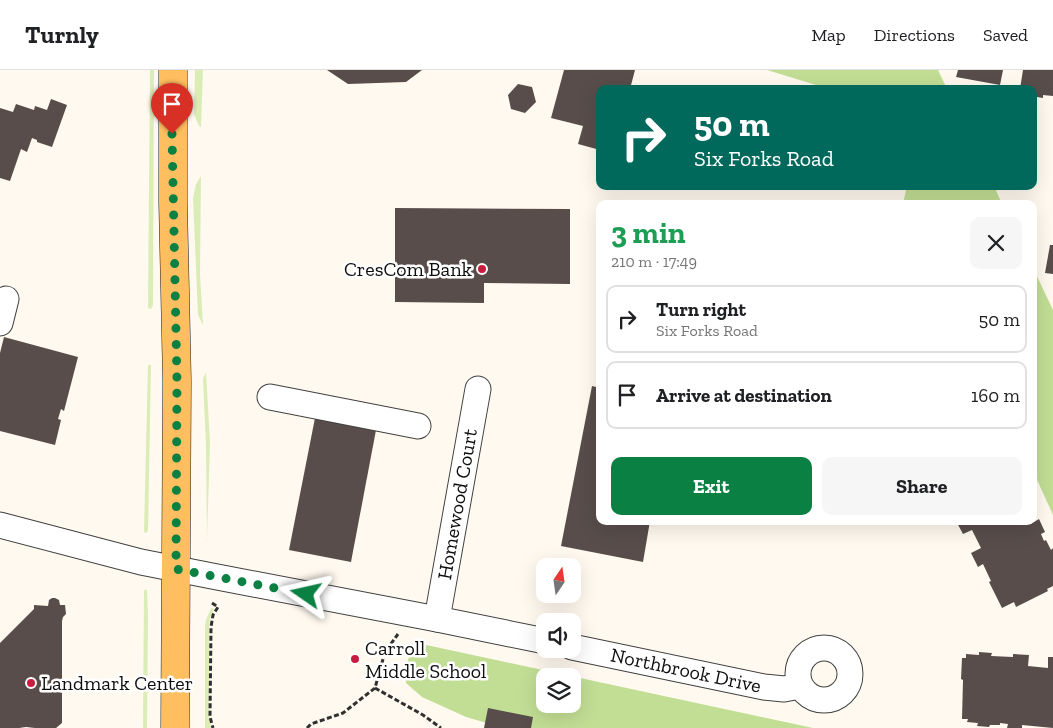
<!DOCTYPE html>
<meta charset="utf-8">
<style>
body{margin:0;font-family:"Zilla Slab",serif;background:#f6f6f6;color:#202124;height:100vh;display:flex;flex-direction:column;font-size:19px;white-space:nowrap}
*{box-sizing:border-box;margin:0}
p{font-size:16px;color:#757577}
.icon{flex:none;width:28px;height:28px;fill:none;stroke:currentColor;stroke-width:2;stroke-linecap:round;stroke-linejoin:round}
.map{position:relative;flex:1;overflow:hidden}
.panel{position:absolute;left:596px;top:130px;width:441px;height:325px;display:flex;flex-direction:column;background:#fff;border-radius:10px;box-shadow:0 5px 20px #0002}
.panel>*{flex:none}
.hud{position:absolute;left:596px;top:15px;width:441px;height:105px;border-radius:10px;box-shadow:0 5px 20px #0002;background:#00695c;color:#fff;overflow:hidden}
.needle{width:32px;rotate:13deg}
.buttons{position:absolute;left:536px;top:488px;display:grid;gap:10px}
.buttons a{display:grid;place-items:center;width:45px;height:45px;border-radius:10px;background:#fff;box-shadow:0 5px 20px #0002;font-size:25px}
.pin{position:absolute;display:grid;place-items:center;width:42px;height:42px;color:#fff;margin:-51px -21px;border-radius:50% 50% 50% 0;rotate:-45deg;box-shadow:0 0 5px #0007}
.pin .icon{rotate:45deg}
.me{position:absolute;width:55px;margin:-28px;rotate:281deg;stroke-linejoin:round;filter:drop-shadow(0 0 4px #0008)}
.turn{display:flex;align-items:center;gap:18px;height:105px;padding:0 15px;font-size:22px}
.turn .icon{width:65px;height:65px;stroke-width:2.5}
.turn b{display:block;font-size:35px;line-height:42px}
.round{display:grid;place-items:center;flex:none;width:52px;height:52px;border-radius:10px;background:#f6f6f6}
.overview{display:flex;align-items:center;justify-content:space-between;height:85px;padding:0 15px}
h1{font-size:30px;font-weight:700;line-height:38px;color:#1e9e55}
.primary-button{display:flex;gap:10px;margin-top:auto;padding:10px 15px}
.primary-button a{flex:1;height:58px;border-radius:10px;background:#0b8043;color:#fff;font-size:20px;font-weight:700;line-height:58px;text-align:center}
.primary-button a+a{background:#f6f6f6;color:#202124}
ul{padding:0;list-style:none}
li{display:flex;align-items:center;gap:15px;height:68px;margin:0 10px 8px;padding:0 5px;border:2px solid #e0e0e0;border-radius:10px}
li div{flex:1}
li b{display:block;font-size:19px}
li em{font-style:normal}
header{display:flex;align-items:center;gap:30px;box-sizing:border-box;height:70px;padding:0 25px;background:#fff;border-bottom:1px solid #e0e0e0}
header strong{font-size:24px}
nav{display:flex;gap:28px;margin-inline-start:auto;font-size:18px}
.map>svg:first-child{display:block}
.green{fill:#dbedb6}
.forest{fill:#c2de94;fill-rule:evenodd}
.building{fill:#584d4a}
.lines{fill:none;stroke-linecap:round;stroke-linejoin:round}
.minor-casing{stroke:#414141;stroke-width:27}
.major-casing{stroke:#1f1f1f;stroke-width:29}
.path{stroke:#303030;stroke-width:3;stroke-dasharray:5 2.5;stroke-linecap:butt}
.minor{stroke:#fff;stroke-width:25}
.major{stroke:#ffbe5f;stroke-width:28}
.route{stroke:#0b8043;stroke-width:9;stroke-dasharray:0 16.2}
.poi-dot{fill:#c81c41;stroke:#fff;stroke-width:2}
.labels{text-anchor:middle;dominant-baseline:central;stroke-width:5;stroke-linejoin:round;paint-order:stroke}
.poi-label{font-size:20px;fill:#0e0e0e;stroke:#fff;text-anchor:start}
.street-label{font-size:20px;fill:#0e0e0e;stroke:#fff}
</style>
<header>
<strong>Turnly</strong>
<nav><a>Map</a><a>Directions</a><a>Saved</a></nav>
</header>
<div class="map">
<svg width="1053" height="658" viewBox="0 0 1053 658">
<rect width="100%" height="100%" fill="#fff9ef"/>
<g class="green">
<polygon points="150,0 154,0 153,235 151,239 148,238"/>
<polygon points="195,0 203,0 201,57 199,56 194,44"/>
<polygon points="201,106 200,204 203,255 198,245 193,128 196,114"/>
<polygon points="148,295 151,295 148,461 146,463 144,462"/>
<polygon points="206,302 210,373 207,469 205,471 207,468 206,376 203,309"/>
<polygon points="144,520 147,520 148,546 147,658 143,658"/>
<polygon points="211,538 214,539 210,548 209,556 209,648 211,658 205,658 205,556 206,550"/>
</g>
<g class="forest">
<polygon points="767,0 938,0 947,19 829,19"/>
<polygon points="907,116 994,116 1002,134 903,134"/>
<polygon points="1034,200 1053,240 1053,445 1034,403"/>
<path d="M417,573L813,658H504L466,647L422,627L406,613C404,596 408,587 417,573ZM545,606H572V634H545Z"/>
</g>
<g class="building">
<polygon points="327,0 422,0 406,12 348,14"/>
<polygon points="564,0 635,0 630,19 600,19 600,80 578,74 583,56 551,48"/>
<polygon points="958,0 1003,0 1000,15 956,7"/>
<polygon points="1023,0 1053,0 1053,26 1043,25 1043,28 1037,27 1035,38 1034,38 1034,19 1020,19"/>
<polygon points="518,14 532,17 536,32 525,43 511,39 508,25"/>
<polygon points="51,29 67,35 52,77 37,72 37,70 32,68 27,82 21,79 10,111 0,108 0,38 13,42 16,34 34,40 35,36 47,40"/>
<polygon points="395,138 570,139 570,214 484,213 484,233 395,232"/>
<polygon points="1050,175 1053,175 1053,204 1045,203"/>
<polygon points="4,267 78,287 64,341 61,339 58,349 61,350 55,375 0,361 0,283"/>
<polygon points="592,316 600,318 600,451 650,451 643,492 561,476"/>
<polygon points="315,348 376,360 351,492 289,480"/>
<polygon points="1039,449 1045,462 1041,464 1044,471 1046,470 1051,480 1053,478 1053,516 1047,519 1048,521 1016,537 1014,532 1002,538 989,512 991,511 983,494 978,497 971,483 981,478 972,460 963,464 956,451 1034,452"/>
<polygon points="52,528 55,528 59,530 60,535 65,535 66,544 63,547 62,551 62,653 56,658 35,658 26,657 19,658 0,658 0,573 34,539 34,535 48,536 49,530"/>
<polygon points="979,582 992,583 991,586 1013,587 1013,584 1029,585 1028,596 1048,598 1048,587 1053,587 1053,658 1022,655 1022,658 1007,658 1008,654 1000,653 1000,655 990,655 989,657 977,656 978,653 967,652 968,649 962,649 963,610 961,609 962,588 966,588 966,584 979,585"/>
<polygon points="488,638 533,647 531,658 484,658"/>
</g>
<g class="lines">
<g class="minor-casing">
<g id="minor">
<polyline points="0,253 6,229"/>
<polyline points="270,327 418,356"/>
<polyline points="0,455 141,492 212,506 437,549 545,571"/>
<polyline points="437,549 478,319"/>
<polyline points="572,577 764,617 784,619 800,616"/>
<circle cx="824" cy="604" r="26"/>
</g>
</g>
<g class="major-casing">
<polyline id="major" points="173,0 173,132 177,311 175,658"/>
</g>
<g class="path">
<polyline points="212,533 218,537 213,545 211,557 210,647 213,658"/>
<polyline points="375,618 423,645 441,658"/>
<polyline points="307,658 311,654 343,643 375,618 385,582 398,564"/>
</g>
<use href="#minor" class="minor"/>
<use href="#major" class="major"/>
</g>
<g class="lines">
<polyline class="route" points="172,64 177,311 176,499 306,524"/>
</g>
<g class="poi-dot">
<circle cx="482" cy="199" r="5"/>
<circle cx="355" cy="589" r="5"/>
<circle cx="31" cy="613" r="5"/>
</g>
<g class="labels">
<g class="poi-label">
<text x="472" y="199" text-anchor="end">CresCom Bank</text>
<text x="365" y="578">Carroll<tspan x="365" dy="23">Middle School</tspan></text>
<text x="41" y="613">Landmark Center</text>
</g>
<g class="street-label">
<text transform="translate(457 434) rotate(-80)">Homewood Court</text>
<text transform="translate(686 600) rotate(12)">Northbrook Drive</text>
</g>
</g>
</svg>
<div class="buttons">
<a><svg class="needle" viewBox="-14 -14 28 28"><path d="M0-13l5 13h-10z" fill="#e53935"/><path d="M0 13l5-13h-10z" fill="#757577"/></svg></a>
<a><svg class="icon" aria-label="sound" viewBox="0 0 24 24"><path d="M4 9h4l5-4v14l-5-4H4zM17 9q2 3 0 6"/></svg></a>
<a><svg class="icon" aria-label="layers" viewBox="0 0 24 24"><path d="M12 4l9 5-9 5-9-5zM3 14l9 5 9-5"/></svg></a>
</div>
<div class="pin" style="left:172px;top:64px;background:#d93025"><svg class="icon" aria-label="arrive" viewBox="0 0 24 24"><path d="M6 21V4h12l-3 4 3 4H6"/></svg></div>
<svg class="me" style="left:306px;top:524px" viewBox="-20 -20 40 40"><path d="M0-17L14 15 0 8-14 15z" fill="#0b8043" stroke="#fff" stroke-width="4"/></svg>
<div class="hud">
<div class="turn"><svg class="icon" aria-label="right" viewBox="0 0 24 24"><path d="M7 20v-9h11M14 6l5 5-5 5"/></svg><div><b>50 m</b>Six Forks Road</div></div>
</div>
<section class="panel">
<div class="overview"><div><h1>3 min</h1><p>210 m · 17:49</p></div><a class="round"><svg class="icon" aria-label="close" viewBox="0 0 24 24"><path d="M6 6l12 12M18 6L6 18"/></svg></a></div>
<ul>
<li><svg class="icon" aria-label="right" viewBox="0 0 24 24"><path d="M7 20v-9h11M14 6l5 5-5 5"/></svg><div><b>Turn right</b><p>Six Forks Road</p></div><em>50 m</em></li>
<li><svg class="icon" aria-label="arrive" viewBox="0 0 24 24"><path d="M6 21V4h12l-3 4 3 4H6"/></svg><div><b>Arrive at destination</b></div><em>160 m</em></li>
</ul>
<div class="primary-button"><a>Exit</a><a>Share</a></div>
</section>
</div>
